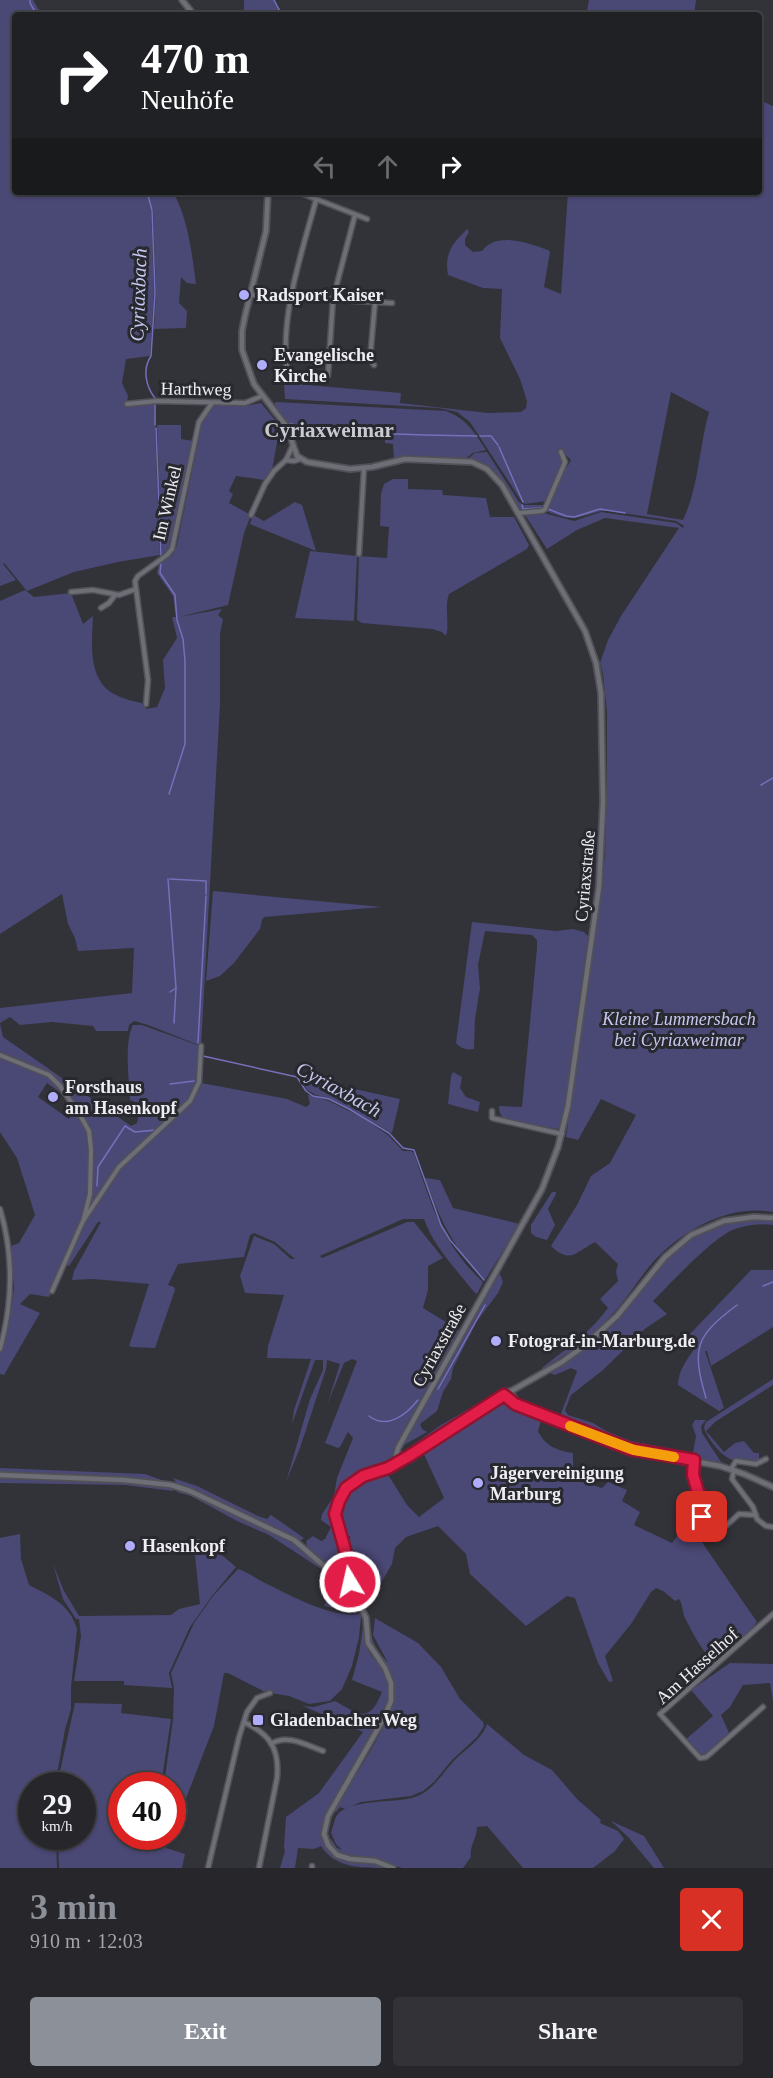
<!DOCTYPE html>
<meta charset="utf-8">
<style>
body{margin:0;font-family:"Times New Roman",serif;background:#323237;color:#f1f3f6;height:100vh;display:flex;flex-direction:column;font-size:22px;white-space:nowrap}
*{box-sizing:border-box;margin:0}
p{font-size:20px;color:#a4a5a9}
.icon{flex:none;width:33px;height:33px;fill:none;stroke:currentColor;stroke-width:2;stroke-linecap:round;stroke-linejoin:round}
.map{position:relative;height:1868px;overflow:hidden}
.drawer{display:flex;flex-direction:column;background:#26262b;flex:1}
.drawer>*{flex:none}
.guide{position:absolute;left:12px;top:12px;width:750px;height:183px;border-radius:6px;box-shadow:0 2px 4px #0004,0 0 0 2px #424347;background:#202124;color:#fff;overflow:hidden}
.speed{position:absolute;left:18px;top:1772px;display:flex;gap:12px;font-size:30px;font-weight:700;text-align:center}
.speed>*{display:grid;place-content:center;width:78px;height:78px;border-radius:50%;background:#26262b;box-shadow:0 2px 4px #0004,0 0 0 2px #424347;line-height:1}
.speed small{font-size:15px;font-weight:400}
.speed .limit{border:9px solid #d22;background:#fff;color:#111}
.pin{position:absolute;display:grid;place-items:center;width:51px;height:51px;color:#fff;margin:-26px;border-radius:12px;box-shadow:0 3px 9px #0006}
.me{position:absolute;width:66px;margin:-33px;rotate:351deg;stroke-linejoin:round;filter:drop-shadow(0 0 4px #0008)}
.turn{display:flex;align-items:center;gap:21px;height:126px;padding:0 30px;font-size:27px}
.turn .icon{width:78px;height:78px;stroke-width:2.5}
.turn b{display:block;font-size:42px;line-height:51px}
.lanes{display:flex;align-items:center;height:57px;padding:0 30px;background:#0003;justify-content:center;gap:30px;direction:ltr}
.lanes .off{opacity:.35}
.round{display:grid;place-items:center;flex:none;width:63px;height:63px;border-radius:6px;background:#323237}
.summary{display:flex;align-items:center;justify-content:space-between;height:102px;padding:0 30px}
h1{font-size:36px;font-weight:600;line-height:45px;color:#8c9099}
.button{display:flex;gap:12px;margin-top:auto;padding:12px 30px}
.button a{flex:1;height:69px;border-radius:6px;background:#8c9099;color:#fff;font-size:24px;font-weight:600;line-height:69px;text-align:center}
.button a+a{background:#323237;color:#f1f3f6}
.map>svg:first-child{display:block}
.green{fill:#4a4874;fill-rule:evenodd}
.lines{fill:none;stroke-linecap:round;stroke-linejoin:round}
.stream{stroke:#7570bb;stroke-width:1.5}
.minor-casing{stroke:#515157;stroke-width:7}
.tertiary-casing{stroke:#515157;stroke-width:8}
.minor{stroke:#6e6e76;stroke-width:4}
.tertiary{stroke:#6e6e76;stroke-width:4.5}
.route-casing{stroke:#92132f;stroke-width:15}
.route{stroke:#e11d48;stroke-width:10}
.slow{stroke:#f59e0b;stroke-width:10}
.poi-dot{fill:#b0adfa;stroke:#28282f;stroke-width:2}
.labels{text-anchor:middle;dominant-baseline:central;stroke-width:6;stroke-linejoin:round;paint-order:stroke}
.poi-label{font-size:18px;font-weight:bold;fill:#ededf2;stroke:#28282f;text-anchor:start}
.street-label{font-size:18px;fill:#ededf2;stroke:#28282f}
.park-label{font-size:18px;font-style:italic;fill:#c7c7f0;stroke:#28282f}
.water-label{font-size:20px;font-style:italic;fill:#c7c7f0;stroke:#28282f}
.quarter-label{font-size:21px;font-weight:bold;fill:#c9c9d2;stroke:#28282f}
</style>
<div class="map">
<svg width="773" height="1868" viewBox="0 0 773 1868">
<rect width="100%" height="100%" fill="#323239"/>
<g class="green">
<path d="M0,0H33L42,15H15V192H173C188,218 192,254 196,284L187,283L181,277L179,303L187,311L186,328L154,329L156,293L153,209L151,207L154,293L150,356L126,359L122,383L128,396L126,407L154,402L160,555L118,562L74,572L27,591L4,563L3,564L16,580L0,586Z"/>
<polygon points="244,0 274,0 282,15 244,15"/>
<polygon points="589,0 696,0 694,15 589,15 587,11"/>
<path d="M759,100L773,106V1212C729,1204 683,1230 654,1261C639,1278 627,1299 611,1316C591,1337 568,1354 543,1369L542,1368C568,1347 587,1336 608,1308L600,1299L618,1281L616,1272L618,1264L595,1242C575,1253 570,1264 551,1246L577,1205L591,1176L610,1163L636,1115L601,1099L578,1140L566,1137L599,911L605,855L607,778V712L603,674L600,663L608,640L621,616L679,528L605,518L577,530L547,549L525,515L544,513L574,521L601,512L676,523L683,528L684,526L676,521L609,511C598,510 591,515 580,517C568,520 557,515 546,511L564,466L567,467L571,460L561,450L560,452L564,460L547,501L525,504L522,502L470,422L457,412L439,408L285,399L284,383L401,393L400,403L488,413L521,412L526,408L527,401L520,379L500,338L502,289L483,288L448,275C444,253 453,243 467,229L469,232L465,239V245L473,252L482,251C496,231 529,243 548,250L550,252L544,287L561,294L568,192H759ZM671,392L709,412C699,447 699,486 683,520L647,514Z"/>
<path d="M276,402L446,411C466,418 475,433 486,450L473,453L465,459L411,456L394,458L393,444L385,443V434L305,431L291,428L274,405Z"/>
<path d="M261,403L280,426L272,470L264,480L236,476L229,491L233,494L229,503L251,515L244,533L228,605L179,617L222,609L218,615L223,619L220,634V704L201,1046L148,1025L134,1021L129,1025L128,1031H96L93,1026L52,1022L20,1025L10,1017L0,1023L3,1037L131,1126L137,1123L139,1112L135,1102L130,1100C129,1080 124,1042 133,1025H142L200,1046L196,1082L287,1099L306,1107L310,1104L308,1095H310L329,1101L363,1118L388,1135L403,1151H411L414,1153C431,1204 442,1244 483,1282L477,1294L474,1292C457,1270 433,1246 424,1219H403L320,1256L322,1258L407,1222H414L443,1258L428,1266V1290L423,1308L459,1330L395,1446L393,1457L389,1462L393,1469L387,1473L407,1505L419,1517L444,1498L422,1450L501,1399L542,1417L538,1431C545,1446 558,1451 573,1453V1469L583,1473L579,1481L602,1488L608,1482L627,1490L622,1501L640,1512L634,1525L672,1543L688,1522L757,1622L747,1635L717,1661C703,1656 692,1631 685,1618C682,1611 683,1605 679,1599L675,1601L663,1591L656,1588L651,1592L631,1624L605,1656L613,1681L609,1682L598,1663L575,1598L567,1596L526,1626L470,1574L466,1554L438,1526L406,1537L395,1548L392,1564L378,1588L376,1587L369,1591L357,1588L351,1563L350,1536L340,1539L346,1574L343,1577L340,1576L307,1546L306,1541L313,1536L321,1541L325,1539L331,1527L321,1520L322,1514L334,1496L337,1478L353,1438L348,1432L340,1447L338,1448L325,1443L357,1361L352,1359L344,1363L327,1405L340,1364L327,1360L326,1369L300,1448L286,1482L310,1399L323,1370V1360H315L292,1424L294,1410L311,1359L267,1358L268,1346L284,1295L245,1293L240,1276L254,1236L274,1244L291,1259H295L275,1242L254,1233L250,1235L244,1257L178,1264L168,1285L174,1287L175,1290L155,1348L132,1347L129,1346L149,1284L93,1279L72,1280L74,1271L101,1222H98L69,1266L65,1264L49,1297L30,1294L20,1304L40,1313L4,1375L0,1374V1352L10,1318L14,1288L11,1246L19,1243L35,1215L17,1158L0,1132V1008L132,993L134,948L78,951L75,938L68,924L62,894L0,934V601L25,590L34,597L71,593L83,624L93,616C92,642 87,679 114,694C123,699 136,702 146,704V709L157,707L165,688L163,660L177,638L172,617H176L173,596L157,573L159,564L172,555L177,545L202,422L214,405L244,406ZM47,1083L65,1096L75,1109L69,1119L38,1097Z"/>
<polygon points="157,425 181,425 181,439 193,441 171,545 162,556"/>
<path d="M487,452L519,502L524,505H545L544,509L522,511C501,491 503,464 468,459L475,453Z"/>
<path d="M393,479H408V489L442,490L443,495L486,498L490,517H514L529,545L527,549L449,594C444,608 450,623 446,636L442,632L432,629L362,623L357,620L359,556L387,558L389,527L380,526L381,494L384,484Z"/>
<polygon points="295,502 302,505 316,551 250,524 253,515 264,521"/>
<polygon points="310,551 357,556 354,621 295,618"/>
<polygon points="213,891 382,907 264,917 262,920 260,929 234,963 220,976 206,981"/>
<path d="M472,922L556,931L573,929L584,932L588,936L565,1103L559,1128L557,1129L507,1121C501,1117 499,1113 499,1106L522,1107L537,948V940L532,935L485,931L478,965L480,988L475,1019L474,1049C467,1050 461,1049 456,1043Z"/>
<polygon points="453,1072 462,1077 460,1088 466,1097 480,1102 478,1112 448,1104 451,1076"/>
<polygon points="300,1077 400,1099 392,1133 339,1103 314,1094 307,1090"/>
<path d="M425,1178L440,1180L453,1208L520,1224L485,1280C455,1252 438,1216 425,1178Z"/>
<polygon points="552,1192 556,1192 556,1194 548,1209 555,1225 547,1240 536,1237 531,1233 531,1225"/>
<path d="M757,1219L773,1220V1225C761,1223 747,1225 735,1229C714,1236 670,1284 653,1301L667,1314L646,1328L603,1370L571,1395L565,1410L568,1415L593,1423L606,1431L631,1441L693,1453L696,1436L692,1425L695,1420H706L701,1426L702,1433L721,1462L720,1463L693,1458V1456L621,1443L583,1427L559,1419L577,1371L571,1368L555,1375L547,1372C573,1358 600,1340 620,1317C663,1266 683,1222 757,1219Z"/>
<path d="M751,1270H773V1327L711,1366L707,1351H705L724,1408L719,1411L678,1385C678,1371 687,1360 694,1349L690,1334Z"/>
<polygon points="500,1274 503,1282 498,1293 477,1321 453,1368 451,1379 443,1392 437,1411 420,1424 422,1429 427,1432 404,1445 417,1418 497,1275"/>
<path d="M773,1379V1385L715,1422L706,1431L724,1452L735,1443L744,1441L754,1453H759V1462C733,1468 717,1453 705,1431L704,1427L706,1422Z"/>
<polygon points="498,1392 499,1394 492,1399 407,1453 401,1455 400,1454 441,1425"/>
<polygon points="0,1468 145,1474 167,1482 112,1476 0,1472"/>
<polygon points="0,1477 113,1481 148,1483 174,1489 173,1491 125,1485 0,1483"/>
<polygon points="173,1478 197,1486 258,1516 267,1519 271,1515 304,1538 300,1541 209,1496 177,1484"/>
<polygon points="178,1488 192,1493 293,1542 344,1586 358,1607 349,1611 324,1606 335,1578 269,1535 237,1521 191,1496 177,1492"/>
<path d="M20,1534L21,1559L29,1585C50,1596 70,1604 77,1629L71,1687V1709L65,1730L55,1785H32V1836H56L57,1868H0V1538Z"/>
<polygon points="193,1536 211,1546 236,1567 212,1596 190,1627 169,1673 172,1688 124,1685 124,1681 74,1681 81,1636 79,1619 76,1619 63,1599 53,1564 64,1591 79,1616 171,1615 179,1609 200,1604"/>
<path d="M238,1569C246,1571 255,1578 263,1582C288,1594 332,1619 360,1614L361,1617L359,1637L352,1666L342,1689L330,1701L309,1704L289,1696L265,1692L228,1673H224L214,1726L173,1832L172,1785H164L173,1719L174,1688L171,1673L194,1623L213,1596Z"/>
<path d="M375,1618L418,1643L441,1667L460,1699L483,1722L484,1726L477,1737L452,1760L434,1782L423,1791L411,1796L361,1802L345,1809L340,1807L336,1812L334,1810C351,1779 401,1715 393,1681C389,1666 378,1658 371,1645C369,1640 369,1633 368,1627H371C370,1642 379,1653 388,1663L373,1635Z"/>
<path d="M364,1620C365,1627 363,1636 365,1643C371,1664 395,1670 389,1700C384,1721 354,1768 341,1788C333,1799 323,1815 322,1829C321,1839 327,1851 335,1857C345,1865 373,1862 388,1868C360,1868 335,1868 321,1846L314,1849L298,1848L295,1868H280L285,1851L284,1847L286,1817L319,1793L363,1732L303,1706L314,1707L335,1701C360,1715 369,1724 382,1692L352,1680L359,1654Z"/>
<polygon points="730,1663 773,1664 773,1701 770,1683 743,1685 730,1707 721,1715 730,1735 706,1755 702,1756 685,1740 713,1716 691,1690"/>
<polygon points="75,1703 122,1704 121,1713 171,1719 161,1785 122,1785 122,1836 171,1836 166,1848 185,1854 182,1868 59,1868 58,1836 82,1836 82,1785 57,1785"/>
<path d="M487,1724L524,1755L552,1770L577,1799L601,1820L600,1823L618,1831L624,1839L615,1851L593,1868H523L487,1826L477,1827C477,1839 469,1846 471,1857L463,1868C446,1868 418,1868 402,1868C393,1866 386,1861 376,1859C356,1854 340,1865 328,1840L331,1839L337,1848L342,1850L336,1844L331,1833C333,1827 334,1820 337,1815C349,1799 393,1803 412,1798C431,1793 441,1775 453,1762C465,1749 481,1741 487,1724Z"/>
<polygon points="611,1821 644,1836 664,1868 654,1868 629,1838"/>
</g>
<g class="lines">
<g class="stream">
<polyline points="30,0 30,3 37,15"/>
<polyline points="274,0 282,15"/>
<path d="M147,192L152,210L155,293L151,356C142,369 146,387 155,398"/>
<polyline points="155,402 155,425"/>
<path d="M290,424C298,424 303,430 312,431C367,434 422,435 477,436"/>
<polyline points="156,428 161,556"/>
<polyline points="480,436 491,436 498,445"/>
<polyline points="499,447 523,502"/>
<polyline points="522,505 523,509 543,508"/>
<polyline points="548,509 566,516 574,517 600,509 625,513"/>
<polyline points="161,564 160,573 175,595 177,620 183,639 185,661 185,744 169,794"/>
<polyline points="761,785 773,778"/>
<polyline points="168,879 176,988 174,1023"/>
<polyline points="170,879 206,881 206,894"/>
<polyline points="170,992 176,988"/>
<polyline points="198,1043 206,896"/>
<polyline points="203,1056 297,1077 306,1091 313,1096 329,1099 349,1109 389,1133 403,1148 414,1150 441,1225 450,1240 484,1280"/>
<polyline points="170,1084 194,1081"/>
<polyline points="97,1186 98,1167 125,1126 135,1132 156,1130"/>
<polyline points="763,1286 773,1282"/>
<polyline points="438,1389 485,1305"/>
<path d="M706,1398C691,1347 696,1336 737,1305"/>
<path d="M369,1416C387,1430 406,1415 418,1400"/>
</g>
<g class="minor-casing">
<g id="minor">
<polyline points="298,192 367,219"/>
<polyline points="251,295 392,303"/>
<polyline points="374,365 370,359 375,302"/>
<path d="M288,375C278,321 302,252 316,200"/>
<polyline points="328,375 333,299 355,215"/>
<polyline points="127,404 157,401 245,403 262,396"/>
<polyline points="286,460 294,461 300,459"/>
<polyline points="519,513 542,511 545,509 565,462 561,452"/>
<polyline points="251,515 265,484 274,471 286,460 293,445"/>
<polyline points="359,554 364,468"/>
<polyline points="71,592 93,590 119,595 136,589"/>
<polyline points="101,608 109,603 115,595"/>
<polyline points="146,704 148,680 135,581 138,576 167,555 172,549 199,422 212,403"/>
<polyline points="0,1055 49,1075 60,1086 80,1115 89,1131 91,1150 90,1194 84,1218"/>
<polyline points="492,1111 492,1118 496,1119 562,1134"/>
<path d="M0,1209C14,1256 13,1302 0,1349"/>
<polyline points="52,1291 83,1221 119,1167 190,1101 199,1082 201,1046"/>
<polyline points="694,1461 693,1475 699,1495 698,1507 702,1517"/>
<polyline points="731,1469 736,1461 756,1464 766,1459"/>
<polyline points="734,1470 732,1479 753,1507 757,1519 766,1526 773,1527"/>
<polyline points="718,1533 739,1514 756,1515"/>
<polyline points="763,1707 712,1752 706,1757 700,1758 660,1714 773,1614"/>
<path d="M244,1722C269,1734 280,1748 277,1778L259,1868"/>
<path d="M271,1744C287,1733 308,1746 323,1751"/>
<polyline points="208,1868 239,1737 247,1712 257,1698 270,1693"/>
<polyline points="312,1868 312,1866"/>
</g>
</g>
<g class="tertiary-casing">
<g id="tertiary">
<polyline points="182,0 194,15"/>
<polyline points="268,192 266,231 245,316 242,331 242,350 254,384 287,427 297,456 307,462 350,469 372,467 405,459 472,462 487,469 502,485 585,631 596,663 601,693 603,802 599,887 568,1106 558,1147 542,1189 398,1448 396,1456 398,1463"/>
<polyline points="510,1391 519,1406"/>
<polyline points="504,1395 515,1404 630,1449 720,1466 744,1474 773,1487"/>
<polyline points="0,1475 124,1480 171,1485 190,1491 294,1540 338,1578 350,1583"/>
<polyline points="393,1868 375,1861 350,1859 337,1855 328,1845 324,1834 328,1816 384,1718 391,1701 391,1683 385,1668 368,1643 366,1618 350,1583 346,1550 336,1520 336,1508 346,1488 363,1476 388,1468 409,1456 485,1406 562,1362 584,1346 617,1316 665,1257 691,1235 724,1221 754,1217 773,1218"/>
</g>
</g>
<use href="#minor" class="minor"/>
<use href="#tertiary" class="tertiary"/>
</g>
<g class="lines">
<g class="route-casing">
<polyline id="route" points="350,1582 345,1550 335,1514 339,1501 346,1488 363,1476 388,1468 409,1456 504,1395 515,1404 630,1449 694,1460 693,1475 699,1495 698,1507 702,1517"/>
</g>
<use href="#route" class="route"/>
<polyline class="slow" points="570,1426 634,1450 674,1457"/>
</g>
<g class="poi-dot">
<circle cx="244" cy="295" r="6"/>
<circle cx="262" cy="365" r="6"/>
<circle cx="53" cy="1097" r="6"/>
<circle cx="496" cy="1341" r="6"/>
<circle cx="478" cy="1483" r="6"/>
<circle cx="130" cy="1546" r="6"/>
<rect x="252" y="1714" width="12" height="12" rx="3"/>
</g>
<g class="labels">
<g class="poi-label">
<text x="256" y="295">Radsport Kaiser</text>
<text x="274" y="355">Evangelische<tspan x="274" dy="21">Kirche</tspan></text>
<text x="65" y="1087">Forsthaus<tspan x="65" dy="21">am Hasenkopf</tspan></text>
<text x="508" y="1341">Fotograf-in-Marburg.de</text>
<text x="490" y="1473">Jägervereinigung<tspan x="490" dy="21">Marburg</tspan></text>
<text x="142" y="1546">Hasenkopf</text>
<text x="270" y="1720">Gladenbacher Weg</text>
</g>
<g class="street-label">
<text transform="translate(196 389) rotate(1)">Harthweg</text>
<text transform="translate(167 503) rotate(-77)">Im Winkel</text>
<text transform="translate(585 876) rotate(-85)">Cyriaxstraße</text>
<text transform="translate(439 1345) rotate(-61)">Cyriaxstraße</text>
<text transform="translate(697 1666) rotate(-42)">Am Hasselhof</text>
</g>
<g class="park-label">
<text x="679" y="1019">Kleine Lummersbach<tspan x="679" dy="21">bei Cyriaxweimar</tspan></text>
</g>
<g class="water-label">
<text transform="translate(138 295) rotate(-88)">Cyriaxbach</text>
<text transform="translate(339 1089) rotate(29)">Cyriaxbach</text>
</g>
<g class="quarter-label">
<text x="329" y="430">Cyriaxweimar</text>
</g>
</g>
</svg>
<div class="speed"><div>29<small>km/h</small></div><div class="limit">40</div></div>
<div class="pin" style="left:702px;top:1517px;background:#d93025"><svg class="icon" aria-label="arrive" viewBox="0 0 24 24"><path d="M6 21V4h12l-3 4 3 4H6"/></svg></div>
<svg class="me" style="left:350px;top:1582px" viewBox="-20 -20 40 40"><circle r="17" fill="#e11d48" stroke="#fff" stroke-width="3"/><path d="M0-11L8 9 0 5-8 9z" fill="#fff"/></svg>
<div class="guide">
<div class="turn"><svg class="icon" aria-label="right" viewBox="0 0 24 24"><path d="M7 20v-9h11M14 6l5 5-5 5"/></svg><div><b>470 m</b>Neuhöfe</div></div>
<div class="lanes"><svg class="icon off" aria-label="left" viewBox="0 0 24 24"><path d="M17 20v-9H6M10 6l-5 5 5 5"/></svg><svg class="icon off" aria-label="ahead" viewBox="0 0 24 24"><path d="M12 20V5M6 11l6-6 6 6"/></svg><svg class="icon" aria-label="right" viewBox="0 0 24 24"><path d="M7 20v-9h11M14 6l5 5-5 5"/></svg></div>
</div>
</div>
<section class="drawer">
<div class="summary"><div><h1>3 min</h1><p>910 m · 12:03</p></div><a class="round" style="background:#d93025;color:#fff"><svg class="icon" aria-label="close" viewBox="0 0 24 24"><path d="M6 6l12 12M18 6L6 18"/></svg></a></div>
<div class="button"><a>Exit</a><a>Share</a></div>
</section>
